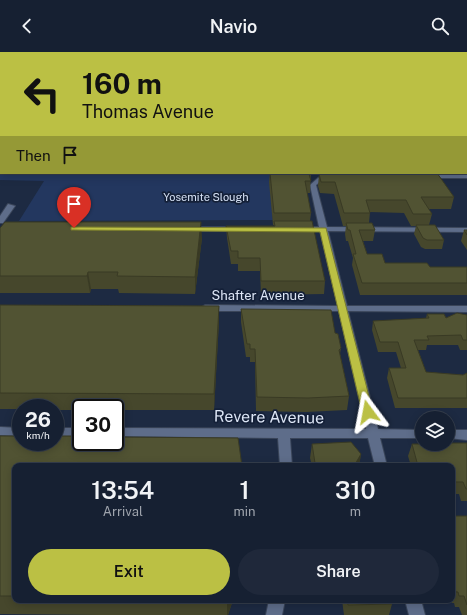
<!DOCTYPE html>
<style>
body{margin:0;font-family:"Public Sans",sans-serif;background:#1f283a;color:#f1f3f6;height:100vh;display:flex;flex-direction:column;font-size:15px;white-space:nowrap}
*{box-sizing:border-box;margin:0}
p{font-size:13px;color:#9ea3ac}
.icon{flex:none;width:22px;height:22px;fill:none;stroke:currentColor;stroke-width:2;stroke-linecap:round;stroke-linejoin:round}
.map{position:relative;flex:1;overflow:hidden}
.sheet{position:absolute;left:12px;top:411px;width:443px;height:140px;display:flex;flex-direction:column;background:#162032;border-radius:8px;box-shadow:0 2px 10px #0003,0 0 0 1px #353e4d}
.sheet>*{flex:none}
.hud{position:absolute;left:0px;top:0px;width:467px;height:122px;box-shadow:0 2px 10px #0003,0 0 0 1px #353e4d;background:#bbc044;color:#111;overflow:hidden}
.fabs{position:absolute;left:415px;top:359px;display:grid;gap:8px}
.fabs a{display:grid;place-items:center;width:40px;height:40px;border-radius:50%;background:#162032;box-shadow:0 2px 10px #0003,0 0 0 1px #353e4d;font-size:20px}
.speed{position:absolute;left:12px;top:347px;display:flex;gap:8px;font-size:20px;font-weight:700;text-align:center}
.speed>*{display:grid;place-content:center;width:52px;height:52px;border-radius:50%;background:#162032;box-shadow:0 2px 10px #0003,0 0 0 1px #353e4d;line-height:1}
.speed small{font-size:10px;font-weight:400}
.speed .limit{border:2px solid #111;border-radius:6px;background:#fff;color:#111}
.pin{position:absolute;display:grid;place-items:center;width:34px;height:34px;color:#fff;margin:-41px -17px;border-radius:50% 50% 50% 0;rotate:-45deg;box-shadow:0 0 4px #0007}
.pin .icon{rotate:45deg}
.me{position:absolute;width:44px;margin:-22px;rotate:347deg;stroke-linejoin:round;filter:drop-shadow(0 0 3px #0008)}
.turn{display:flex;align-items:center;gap:14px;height:84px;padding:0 16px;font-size:18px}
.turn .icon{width:52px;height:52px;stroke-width:2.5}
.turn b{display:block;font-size:28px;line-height:34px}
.then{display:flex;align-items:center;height:38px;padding:0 16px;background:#0003;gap:8px;font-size:15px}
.eta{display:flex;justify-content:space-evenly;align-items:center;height:68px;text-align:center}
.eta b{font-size:24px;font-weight:600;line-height:28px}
.button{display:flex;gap:8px;margin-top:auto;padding:8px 16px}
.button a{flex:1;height:46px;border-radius:24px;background:#bbc044;color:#111;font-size:16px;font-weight:600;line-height:46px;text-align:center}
.button a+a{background:#1f283a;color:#f1f3f6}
header{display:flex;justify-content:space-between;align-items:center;height:52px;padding:0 16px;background:#162032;font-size:18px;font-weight:600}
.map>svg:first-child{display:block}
.green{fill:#23375f}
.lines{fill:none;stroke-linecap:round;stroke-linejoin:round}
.street-casing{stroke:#3a4559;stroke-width:2}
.street{fill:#5e6d8a;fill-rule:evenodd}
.wall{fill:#46472c}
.shaded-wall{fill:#393a24}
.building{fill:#515333;stroke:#393a24}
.route{fill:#bbc044;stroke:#7a7d2c}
.labels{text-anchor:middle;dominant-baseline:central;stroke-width:3.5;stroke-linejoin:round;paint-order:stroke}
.far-park-label{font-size:11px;fill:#d7e2f6;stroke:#142038}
.street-label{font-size:13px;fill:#dde6f6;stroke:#142038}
.near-street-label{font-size:16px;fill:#dde6f6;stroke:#142038}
</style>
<header><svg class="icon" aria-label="back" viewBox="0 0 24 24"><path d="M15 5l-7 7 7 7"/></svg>Navio<svg class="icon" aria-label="search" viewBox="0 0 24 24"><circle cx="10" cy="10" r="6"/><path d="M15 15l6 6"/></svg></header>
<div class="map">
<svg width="467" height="563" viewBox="0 0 467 563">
<rect width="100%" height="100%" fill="#1d2a42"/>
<polygon class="green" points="0,48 1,121 272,121 270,122 273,168 19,169 44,129 0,128"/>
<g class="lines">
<g class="street-casing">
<g id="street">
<rect x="119" y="0" width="4" height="1"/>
<polygon points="331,122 333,123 333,125 322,128 316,133 327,175 467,176 467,180 328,179 347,254 467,254 467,260 348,259 378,377 422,378 422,386 380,386 387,414 375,414 368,386 290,386 292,414 280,414 278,386 115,384 115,376 366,377 339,259 205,259 200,256 205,253 338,254 320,179 300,179 296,177 300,175 319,175 310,133 318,126"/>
<polygon points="467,122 467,126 425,126 422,124 425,122"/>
<polygon points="8,152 15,154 3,171 0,171 0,164"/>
<polygon points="185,175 240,175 244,177 240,179 185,179"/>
<polygon points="0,375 21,376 21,384 0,383"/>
<rect x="55" y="376" width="26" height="8"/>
<polygon points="448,378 467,378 467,388 448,386"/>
<polygon points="269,548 285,548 282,563 266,563"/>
<polygon points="405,548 421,548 425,563 409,563"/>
</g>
</g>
<use href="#street" class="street"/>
</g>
<g class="wall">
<polygon points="324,0 467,0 467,10 466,10 466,13 467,13 467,117 466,117 466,1 325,1"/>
<polygon points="270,121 311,121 310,141 307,141 311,161 310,169 325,229 324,242 261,243 260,219 238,219 238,212 231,212 227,186 226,174 274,174 274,173 273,173 269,130"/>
<polygon points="319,122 454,145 451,157 428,157 432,162 429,173 444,188 442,197 425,197 421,195 414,182 416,174 411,174 404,161 370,160 369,171 375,178 373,189 363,189 367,202 385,211 430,215 467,215 467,243 360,243 352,213 353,206 348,189 346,189 345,182 346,174 343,174 334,142 320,141 318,134"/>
<polygon points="0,176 202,186 195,242 119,241 118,237 91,237 90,241 0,241"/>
<polygon points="464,178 467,178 467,198 461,189"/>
<polygon points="0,253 219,254 219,269 214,358 115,358 115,356 81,356 81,358 55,358 55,356 21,356 21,357 0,357"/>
<polygon points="241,257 335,281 341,296 340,302 349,344 347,358 306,360 256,359 255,310 250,310 250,305 246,305 241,270"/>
<polygon points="427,262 446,266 467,263 467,298 460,298 458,293 427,293 426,298 418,298 426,320 463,323 467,321 467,356 395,356 387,326 389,316 401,316 396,300 378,300 372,278 373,269 426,266"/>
<polygon points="0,384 15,414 15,548 233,548 228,563 98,563 0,562"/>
<polygon points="467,391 467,449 461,449 459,442 452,442 452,414 411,414 408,404 412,392"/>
<polygon points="312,392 361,402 359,414 312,414 310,406"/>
<polygon points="452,464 467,464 467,563 462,563 459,555 455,555 454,551 452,551 451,548 452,548"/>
<polygon points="342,548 391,548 392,552 389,563 344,563"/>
</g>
<g class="shaded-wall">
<polygon points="201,170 202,186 195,242 195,225"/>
<polygon points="88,220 91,237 90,241 87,224"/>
<polygon points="219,254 219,269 214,358 214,342"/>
<polygon points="361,402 359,414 354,414"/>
<polygon points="227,548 233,548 228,563 227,563"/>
</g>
<g class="building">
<polygon points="329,0 467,0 467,2 466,2 466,6 467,6 467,10 466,10 466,15 467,15 467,108 466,108 466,1 330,1"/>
<polygon points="270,121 310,121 309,122 311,129 305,129 311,161 274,161"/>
<polygon points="320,121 437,121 454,145 421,145 432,162 413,162 406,148 366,148 370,161 344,161 335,130 321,130 319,122"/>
<polygon points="274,169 312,169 325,229 261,229 260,206 238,206 238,199 231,199 226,174 275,174"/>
<polygon points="5,170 201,170 195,225 117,224 118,220 88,220 87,224 0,224 0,176"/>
<polygon points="346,171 372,171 375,178 359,178 367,202 382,202 385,211 427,211 430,215 467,215 467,231 362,231 353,202 356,202 350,178 348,178"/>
<polygon points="416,173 435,173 444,188 427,188 423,186"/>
<polygon points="464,178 467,178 467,183"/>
<polygon points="0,253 219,254 214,342 0,341"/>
<polygon points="241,257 331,258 335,281 338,282 341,296 339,298 349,344 308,346 257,345 255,297 250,297 250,292 247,292"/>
<polygon points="457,261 467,263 467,288 463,288 461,283 427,284 429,288 414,288 426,320 463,323 467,321 467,346 398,346 389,316 406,316 398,290 380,290 373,269 429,266 427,262 444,262 446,266"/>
<polygon points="0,384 21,384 21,390 55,390 55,384 81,384 81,390 115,390 115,385 238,386 242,414 15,414 15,544 0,544"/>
<polygon points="351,390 361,402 354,414 319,414 319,411 315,411 312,392"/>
<polygon points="448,391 467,391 467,437 466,437 463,430 452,430 452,414 418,414 412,392 448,392"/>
<polygon points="452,464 467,464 467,553 464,544 459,544 458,540 456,540 452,526"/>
<polygon points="347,548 391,548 392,552 348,553"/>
</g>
<polygon class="route" points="71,175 326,176 373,360 371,363 368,364 362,360 320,180 74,178 71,178"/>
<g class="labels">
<g class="far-park-label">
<text x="206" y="145">Yosemite Slough</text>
</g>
<g class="street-label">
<text x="258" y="243">Shafter Avenue</text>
</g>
<g class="near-street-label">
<text transform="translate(269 365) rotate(1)">Revere Avenue</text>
</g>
</g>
</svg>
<div class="fabs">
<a><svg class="icon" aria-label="layers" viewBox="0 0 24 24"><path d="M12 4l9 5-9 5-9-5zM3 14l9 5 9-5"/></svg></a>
</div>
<div class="speed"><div>26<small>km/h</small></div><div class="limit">30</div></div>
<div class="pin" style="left:74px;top:176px;background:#d93025"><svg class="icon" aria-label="arrive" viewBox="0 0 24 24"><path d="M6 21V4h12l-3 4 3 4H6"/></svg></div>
<svg class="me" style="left:368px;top:360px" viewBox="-20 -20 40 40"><path d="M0-17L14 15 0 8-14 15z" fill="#bbc044" stroke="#fff" stroke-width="4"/></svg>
<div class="hud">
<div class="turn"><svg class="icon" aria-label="left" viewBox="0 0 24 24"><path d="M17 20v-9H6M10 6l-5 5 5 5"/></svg><div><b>160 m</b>Thomas Avenue</div></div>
<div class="then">Then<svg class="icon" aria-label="arrive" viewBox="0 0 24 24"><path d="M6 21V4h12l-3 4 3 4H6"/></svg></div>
</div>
<section class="sheet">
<div class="eta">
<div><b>13:54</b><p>Arrival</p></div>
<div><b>1</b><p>min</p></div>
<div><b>310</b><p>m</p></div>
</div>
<div class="button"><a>Exit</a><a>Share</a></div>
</section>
</div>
